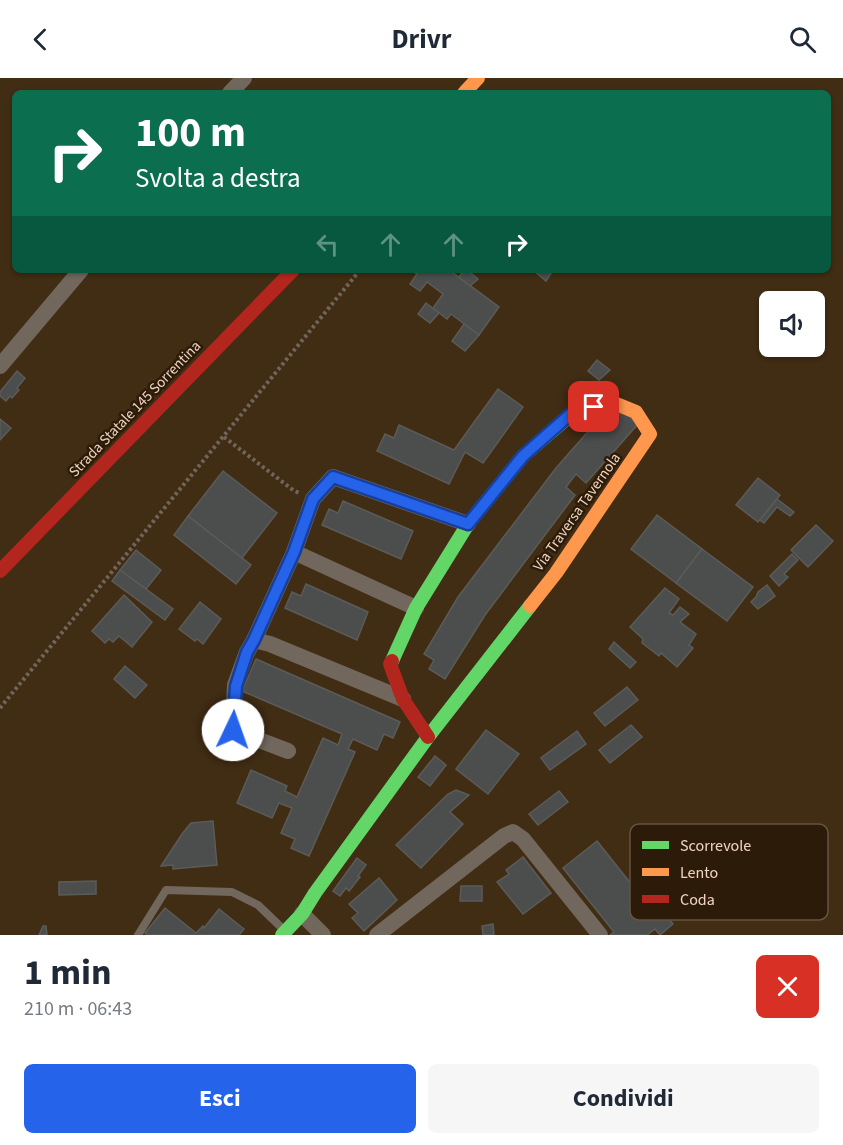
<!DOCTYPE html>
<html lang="it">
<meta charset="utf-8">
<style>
body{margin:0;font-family:"Source Sans 3",sans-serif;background:#f6f6f7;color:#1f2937;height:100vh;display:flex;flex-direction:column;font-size:22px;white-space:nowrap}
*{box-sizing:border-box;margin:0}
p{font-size:20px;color:#747a83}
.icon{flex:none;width:33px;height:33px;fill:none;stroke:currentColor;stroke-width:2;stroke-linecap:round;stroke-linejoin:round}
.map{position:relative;height:857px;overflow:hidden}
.sheet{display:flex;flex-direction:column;background:#fff;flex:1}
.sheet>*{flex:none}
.top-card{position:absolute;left:12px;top:12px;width:819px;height:183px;border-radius:9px;box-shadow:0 2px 4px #0004;background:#0b6e4f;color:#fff;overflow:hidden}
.tools{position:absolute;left:759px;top:213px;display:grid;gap:12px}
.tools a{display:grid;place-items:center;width:66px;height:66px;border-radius:9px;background:#fff;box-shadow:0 2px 4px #0004;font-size:30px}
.pin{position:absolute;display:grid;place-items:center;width:51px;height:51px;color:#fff;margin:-26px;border-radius:12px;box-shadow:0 3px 9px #0006}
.me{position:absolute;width:66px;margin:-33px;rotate:3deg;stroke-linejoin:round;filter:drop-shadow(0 0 4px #0008)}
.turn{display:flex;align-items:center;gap:21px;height:126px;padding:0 24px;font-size:27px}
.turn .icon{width:78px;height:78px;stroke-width:2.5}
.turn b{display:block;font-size:42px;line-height:51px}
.lanes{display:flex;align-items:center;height:57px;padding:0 24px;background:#0003;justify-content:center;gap:30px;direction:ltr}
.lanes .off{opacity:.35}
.round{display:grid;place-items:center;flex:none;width:63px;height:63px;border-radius:9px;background:#f6f6f7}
.summary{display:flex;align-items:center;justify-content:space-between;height:102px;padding:0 24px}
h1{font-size:36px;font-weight:700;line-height:45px}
.cta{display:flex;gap:12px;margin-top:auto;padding:12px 24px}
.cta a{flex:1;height:69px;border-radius:9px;background:#2563eb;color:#fff;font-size:24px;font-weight:700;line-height:69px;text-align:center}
.cta a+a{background:#f6f6f7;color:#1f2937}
header{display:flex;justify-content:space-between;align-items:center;height:78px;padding:0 24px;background:#fff;font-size:27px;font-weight:700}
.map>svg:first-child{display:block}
.building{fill:#4b4e4c;stroke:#5b5c58;stroke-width:1.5}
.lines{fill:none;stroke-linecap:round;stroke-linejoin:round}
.path{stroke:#71665b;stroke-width:4;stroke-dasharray:3 3;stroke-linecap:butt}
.lane{stroke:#71675d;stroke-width:8}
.street{stroke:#71675d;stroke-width:16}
.fast{stroke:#63d668;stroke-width:14}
.slow{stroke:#ff974d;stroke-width:14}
.jam{stroke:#b3261e;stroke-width:14}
.route-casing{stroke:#184099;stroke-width:15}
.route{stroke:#2563eb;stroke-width:10}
.labels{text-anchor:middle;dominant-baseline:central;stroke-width:5;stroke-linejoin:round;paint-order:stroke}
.street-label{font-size:15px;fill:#efd5c0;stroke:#2d1b09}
.key{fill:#2d1b09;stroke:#675340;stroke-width:1.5}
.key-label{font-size:16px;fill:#efd5c0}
</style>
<header><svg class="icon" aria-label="back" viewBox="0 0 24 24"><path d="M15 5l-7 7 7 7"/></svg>Drivr<svg class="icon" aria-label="search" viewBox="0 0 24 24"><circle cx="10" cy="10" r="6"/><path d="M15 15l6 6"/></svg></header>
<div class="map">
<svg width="843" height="857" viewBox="0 0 843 857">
<rect width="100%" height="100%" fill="#412c14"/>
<g class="building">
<polygon points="411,192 449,192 499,229 479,257 451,236 447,241 433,230 443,216 427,204 420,213 410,206 417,196"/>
<polygon points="464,192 467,192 478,201 470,208 459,199"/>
<polygon points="533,192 553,192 546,203"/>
<polygon points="426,225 439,235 430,245 418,236"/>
<polygon points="464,246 479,257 465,273 452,263"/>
<polygon points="597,282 610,292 599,302 588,293"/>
<polygon points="17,293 25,300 17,310 19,312 12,320 10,318 6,323 0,318 0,314"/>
<polygon points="498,311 523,329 483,385 465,374 449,406 377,373 385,356 394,360 399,347 454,372"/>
<polygon points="607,332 617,340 622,333 638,346 586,405 576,396 566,409 575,417 485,537 445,601 429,591 434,582 424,576 458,519 556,390"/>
<polygon points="0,341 11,350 0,362"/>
<polygon points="223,393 277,435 242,480 188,438"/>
<polygon points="758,400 780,417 758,444 736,427"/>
<polygon points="777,421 794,434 790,438 777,429 764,445 760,442"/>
<polygon points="343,423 413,453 401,481 322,447 329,431 338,435"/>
<polygon points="657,437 702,471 676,505 631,471"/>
<polygon points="188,438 251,487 236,506 174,457"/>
<polygon points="816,447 833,463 808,489 791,472"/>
<polygon points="702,471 753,509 727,543 676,505"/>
<polygon points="136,472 161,492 146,511 120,492"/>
<polygon points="792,476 798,482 784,496 788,499 779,508 770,498"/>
<polygon points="120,492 173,531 165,542 112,503"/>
<polygon points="306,506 368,534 357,562 285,530 292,514 301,518"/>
<polygon points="767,507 775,518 758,531 751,524 756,519 758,514"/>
<polygon points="665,510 679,521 669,535 673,537 680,529 689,536 680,544 696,556 689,567 693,570 677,589 661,575 659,578 642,565 643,561 630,549"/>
<polygon points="124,517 152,544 132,569 119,558 113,564 109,561 105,565 92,553"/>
<polygon points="200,524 221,541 203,566 197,561 195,563 179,551"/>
<polygon points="614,564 636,584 630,590 609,571"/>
<polygon points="256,581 400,644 393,660 384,656 377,672 353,661 348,671 355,674 309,778 291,770 295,761 281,755 292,730 279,725 272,740 237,725 251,692 287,708 285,713 297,719 323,660 338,667 342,656 242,613"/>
<polygon points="125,588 147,607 135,620 114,601"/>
<polygon points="627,609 638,622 605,648 594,635"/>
<polygon points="631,647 642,659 610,685 599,672"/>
<polygon points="486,652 519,676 488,716 456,691"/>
<polygon points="577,653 586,666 550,692 541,680"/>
<polygon points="435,678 446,687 430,708 418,699"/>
<polygon points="456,712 469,717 450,734 463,746 421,790 396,767 448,716"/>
<polygon points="559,713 568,724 538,747 529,736"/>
<polygon points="213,743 217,787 173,791 173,787 161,788 182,756 191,745"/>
<polygon points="597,763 648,827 654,822 673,846 660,857 655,851 647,857 610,857 614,854 563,790"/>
<polygon points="523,779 551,815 523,836 497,804 509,796 506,792"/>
<polygon points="357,780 366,787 358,798 360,799 349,813 346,810 340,818 333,813"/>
<polygon points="379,800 397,822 364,853 352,840 358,835 349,826"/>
<polygon points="96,803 96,816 59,817 59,804"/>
<polygon points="461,808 482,808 482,823 460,823"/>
<polygon points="165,830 196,855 203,848 204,850 219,831 244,851 239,857 147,857 145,855"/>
<polygon points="493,846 494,857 483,857 482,848"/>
<polygon points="43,848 46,848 47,857 39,857"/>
</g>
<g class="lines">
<g class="path">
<polyline points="224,359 293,412 299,415"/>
<polyline points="0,630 360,192"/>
</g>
<polyline class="lane" points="138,857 166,812 232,814 258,827 283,851"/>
<g class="street">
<polyline points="230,15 244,0"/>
<polyline points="0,288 81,192"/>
<polyline points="294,474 254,562 270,566 403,621"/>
<polyline points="416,530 294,474 313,421 333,399 468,446"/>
<polyline points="254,562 247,574 235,607 233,652 288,673"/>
<polyline points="302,836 323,857"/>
<polyline points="377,857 504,758 513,754 523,761 600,857"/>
</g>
<g class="fast">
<polyline points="392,583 416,530 468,446 523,378 565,342"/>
<polyline points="282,857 302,836 315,815 428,659 530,528"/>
</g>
<g class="slow">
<polyline points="464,15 478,0"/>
<polyline points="530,528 556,495 650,356 636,334 614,325 575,333 565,342"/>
</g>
<g class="jam">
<polyline points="0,493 293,192"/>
<polyline points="392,583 390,586 403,621 428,659"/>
</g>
</g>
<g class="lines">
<g class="route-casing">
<polyline id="route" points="233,652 236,608 247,574 254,562 294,474 313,421 333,399 468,446 523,378 574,333 594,329"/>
</g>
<use href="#route" class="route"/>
</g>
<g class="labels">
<g class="street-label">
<text transform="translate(135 331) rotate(-46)">Strada Statale 145 Sorrentina</text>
<text transform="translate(577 434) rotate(-55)">Via Traversa Tavernola</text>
</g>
</g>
<rect x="630" y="746" width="198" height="96" rx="9" class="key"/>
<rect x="642" y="763" width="27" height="8" fill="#63d668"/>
<rect x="642" y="790" width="27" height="8" fill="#ff974d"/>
<rect x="642" y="817" width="27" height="8" fill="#b3261e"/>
<g class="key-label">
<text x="680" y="773">Scorrevole</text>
<text x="680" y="800">Lento</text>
<text x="680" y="827">Coda</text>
</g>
</svg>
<div class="tools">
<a><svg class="icon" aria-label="sound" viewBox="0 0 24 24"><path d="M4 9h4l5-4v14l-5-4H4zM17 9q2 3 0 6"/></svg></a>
</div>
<div class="pin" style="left:594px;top:329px;background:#d93025"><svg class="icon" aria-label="arrive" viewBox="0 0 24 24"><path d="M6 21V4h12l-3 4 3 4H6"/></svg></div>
<svg class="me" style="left:233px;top:652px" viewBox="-20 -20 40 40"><circle r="19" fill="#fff"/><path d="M0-13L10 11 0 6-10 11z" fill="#2563eb"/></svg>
<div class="top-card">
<div class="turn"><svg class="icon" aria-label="right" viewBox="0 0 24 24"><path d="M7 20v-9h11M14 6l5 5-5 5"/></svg><div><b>100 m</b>Svolta a destra</div></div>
<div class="lanes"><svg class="icon off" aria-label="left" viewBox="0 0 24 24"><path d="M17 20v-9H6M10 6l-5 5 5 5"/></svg><svg class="icon off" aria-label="ahead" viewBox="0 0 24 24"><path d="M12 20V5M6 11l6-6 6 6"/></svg><svg class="icon off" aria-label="ahead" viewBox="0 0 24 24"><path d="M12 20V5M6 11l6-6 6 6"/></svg><svg class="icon" aria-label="right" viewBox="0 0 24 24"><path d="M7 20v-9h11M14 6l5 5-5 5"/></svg></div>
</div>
</div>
<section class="sheet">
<div class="summary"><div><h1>1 min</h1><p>210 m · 06:43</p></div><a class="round" style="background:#d93025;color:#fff"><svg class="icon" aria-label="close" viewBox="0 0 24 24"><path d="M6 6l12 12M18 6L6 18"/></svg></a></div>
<div class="cta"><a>Esci</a><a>Condividi</a></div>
</section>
